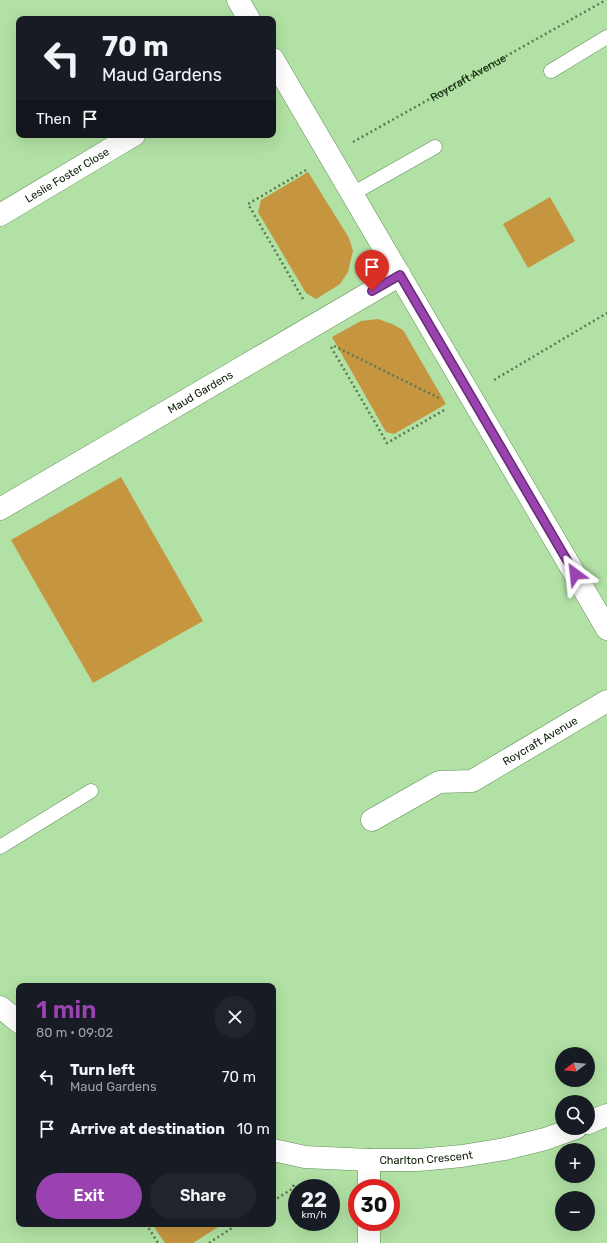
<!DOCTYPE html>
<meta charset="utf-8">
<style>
body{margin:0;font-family:Rubik,sans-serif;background:#20242c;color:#f1f3f6;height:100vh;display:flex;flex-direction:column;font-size:15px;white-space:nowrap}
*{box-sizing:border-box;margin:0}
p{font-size:13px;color:#9ea1a6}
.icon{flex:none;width:22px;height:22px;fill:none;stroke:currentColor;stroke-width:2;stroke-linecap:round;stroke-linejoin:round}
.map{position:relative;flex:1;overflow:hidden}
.side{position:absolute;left:16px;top:983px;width:260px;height:244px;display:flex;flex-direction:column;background:#171b24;border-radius:8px;box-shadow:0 4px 16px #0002}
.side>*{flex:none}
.top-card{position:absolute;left:16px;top:16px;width:260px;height:122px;border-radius:8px;box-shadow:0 4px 16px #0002;background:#171b24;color:#f1f3f6;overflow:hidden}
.needle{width:26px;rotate:254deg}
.controls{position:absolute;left:555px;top:1047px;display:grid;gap:8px}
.controls a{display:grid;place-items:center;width:40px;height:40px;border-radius:50%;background:#171b24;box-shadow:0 4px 16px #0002;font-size:20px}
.speed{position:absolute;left:288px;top:1179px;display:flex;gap:8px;font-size:20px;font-weight:700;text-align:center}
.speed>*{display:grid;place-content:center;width:52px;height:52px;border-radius:50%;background:#171b24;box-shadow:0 4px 16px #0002;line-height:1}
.speed small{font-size:10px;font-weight:400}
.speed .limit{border:6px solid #d22;background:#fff;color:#111}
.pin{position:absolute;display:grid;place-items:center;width:34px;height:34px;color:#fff;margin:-41px -17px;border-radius:50% 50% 50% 0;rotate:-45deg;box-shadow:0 0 4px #0007}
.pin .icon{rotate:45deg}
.me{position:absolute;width:44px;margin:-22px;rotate:330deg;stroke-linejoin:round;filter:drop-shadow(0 0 3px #0008)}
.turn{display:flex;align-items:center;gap:14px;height:84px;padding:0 20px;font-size:18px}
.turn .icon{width:52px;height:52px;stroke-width:2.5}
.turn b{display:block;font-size:28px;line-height:34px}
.then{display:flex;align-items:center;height:38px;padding:0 20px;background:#0003;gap:8px;font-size:15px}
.round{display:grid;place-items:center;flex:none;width:42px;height:42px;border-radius:21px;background:#20242c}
.head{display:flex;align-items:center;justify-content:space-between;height:68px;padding:0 20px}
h1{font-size:24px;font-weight:600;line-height:30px;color:#9a43b0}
.cta{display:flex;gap:8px;margin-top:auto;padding:8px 20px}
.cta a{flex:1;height:46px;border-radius:24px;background:#9a43b0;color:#fff;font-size:16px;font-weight:600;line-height:46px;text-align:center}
.cta a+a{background:#20242c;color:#f1f3f6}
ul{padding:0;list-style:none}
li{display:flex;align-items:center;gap:12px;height:52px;padding:0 20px}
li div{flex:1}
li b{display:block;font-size:15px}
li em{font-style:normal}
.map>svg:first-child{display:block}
.green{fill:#c5953f}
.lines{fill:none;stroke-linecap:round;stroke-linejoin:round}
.lane-casing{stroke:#639057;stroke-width:15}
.street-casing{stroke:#639057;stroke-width:23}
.path{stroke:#5b7b52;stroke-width:2.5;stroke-dasharray:2 3;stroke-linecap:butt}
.lane{stroke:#fff;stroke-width:14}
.street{stroke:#fff;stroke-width:22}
.route-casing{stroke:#642c72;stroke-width:10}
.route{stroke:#9a43b0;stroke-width:7}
.labels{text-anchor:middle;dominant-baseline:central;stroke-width:3.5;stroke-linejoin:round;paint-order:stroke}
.street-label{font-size:11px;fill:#0a1b05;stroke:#e2fadb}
</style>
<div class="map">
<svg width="607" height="1243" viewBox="0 0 607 1243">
<rect width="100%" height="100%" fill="#b1e1a4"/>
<g class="green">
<polygon points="308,172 349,238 353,251 348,272 340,284 316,299 306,293 258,212 261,200"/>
<polygon points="550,197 575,241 528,268 503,224"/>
<polygon points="378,319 392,324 403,330 446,404 394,434 386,432 332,337 361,321"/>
<polygon points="121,477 203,621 93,683 11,540"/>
<polygon points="152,1224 223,1224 193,1243 165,1243"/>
</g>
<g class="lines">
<g class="lane-casing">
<g id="lane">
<polyline points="551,71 607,37"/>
<polyline points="352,194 435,147"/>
<polyline points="0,847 91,791"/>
</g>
</g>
<g class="street-casing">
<g id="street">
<polyline points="238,0 249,19"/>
<polyline points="273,59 607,629"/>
<path id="s2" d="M0,215L134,135"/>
<path id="s3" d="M0,509L400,275"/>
<path id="s4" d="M372,820L439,782L472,781L607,701"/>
<polyline points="0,1007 19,1022"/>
<polyline points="588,1123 607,1115"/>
<path id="s5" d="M273,1150L305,1157L369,1160H418L462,1156L505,1149L545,1139L576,1128"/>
<polyline points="369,1188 369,1160"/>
<polyline points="369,1243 369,1222"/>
</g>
</g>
<g class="path">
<path id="s1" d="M353,142L606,0"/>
<polyline points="303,299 248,204 306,170"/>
<polyline points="334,346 439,398"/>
<polyline points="331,347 387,443 446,409"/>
<polyline points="494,380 607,313"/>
<polyline points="273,1201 292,1189 295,1182"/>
<polyline points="146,1224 158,1243"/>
<polyline points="209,1243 238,1224"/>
</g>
<use href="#lane" class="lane"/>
<use href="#street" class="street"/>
</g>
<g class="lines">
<g class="route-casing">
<polyline id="route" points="372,291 400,275 575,574"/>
</g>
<use href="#route" class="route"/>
</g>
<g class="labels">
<g class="street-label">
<text stroke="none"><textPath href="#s1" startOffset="132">Roycraft Avenue</textPath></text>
<text stroke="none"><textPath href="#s2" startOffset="78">Leslie Foster Close</textPath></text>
<text stroke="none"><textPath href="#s3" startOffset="232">Maud Gardens</textPath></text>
<text stroke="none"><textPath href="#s4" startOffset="189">Roycraft Avenue</textPath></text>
<text stroke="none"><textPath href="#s5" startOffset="154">Charlton Crescent</textPath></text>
</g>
</g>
</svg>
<div class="controls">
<a><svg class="needle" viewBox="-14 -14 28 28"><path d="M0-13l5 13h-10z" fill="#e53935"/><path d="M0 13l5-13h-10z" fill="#9ea1a6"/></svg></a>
<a><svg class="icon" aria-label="search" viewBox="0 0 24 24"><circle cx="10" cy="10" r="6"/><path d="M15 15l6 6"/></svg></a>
<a>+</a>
<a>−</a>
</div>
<div class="speed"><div>22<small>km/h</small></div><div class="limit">30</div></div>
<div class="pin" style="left:372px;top:291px;background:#d93025"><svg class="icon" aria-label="arrive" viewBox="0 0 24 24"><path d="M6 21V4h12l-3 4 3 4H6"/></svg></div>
<svg class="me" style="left:575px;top:574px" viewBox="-20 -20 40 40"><path d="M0-17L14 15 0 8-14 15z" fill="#9a43b0" stroke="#fff" stroke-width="4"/></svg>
<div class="top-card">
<div class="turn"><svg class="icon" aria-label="left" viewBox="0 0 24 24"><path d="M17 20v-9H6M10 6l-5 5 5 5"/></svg><div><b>70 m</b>Maud Gardens</div></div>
<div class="then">Then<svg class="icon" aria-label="arrive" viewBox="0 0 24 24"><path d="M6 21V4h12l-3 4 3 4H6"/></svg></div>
</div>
<section class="side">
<div class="head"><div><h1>1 min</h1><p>80 m · 09:02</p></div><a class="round"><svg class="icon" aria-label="close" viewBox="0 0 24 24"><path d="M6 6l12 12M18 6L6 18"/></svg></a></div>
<ul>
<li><svg class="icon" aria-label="left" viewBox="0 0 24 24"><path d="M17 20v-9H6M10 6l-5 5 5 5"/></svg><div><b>Turn left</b><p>Maud Gardens</p></div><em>70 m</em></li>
<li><svg class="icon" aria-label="arrive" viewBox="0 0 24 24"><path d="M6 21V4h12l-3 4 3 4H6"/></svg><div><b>Arrive at destination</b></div><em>10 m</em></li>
</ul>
<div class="cta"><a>Exit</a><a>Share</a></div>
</section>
</div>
